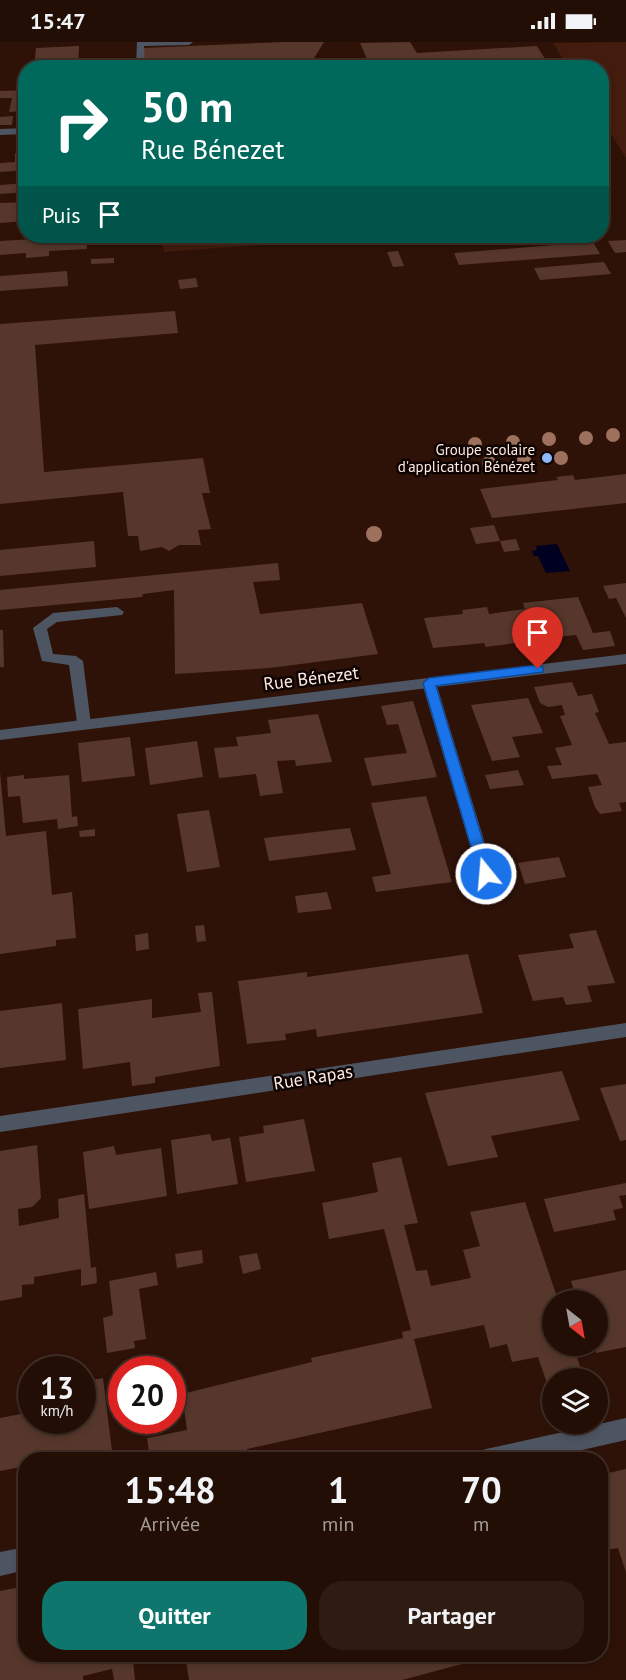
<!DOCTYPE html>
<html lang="fr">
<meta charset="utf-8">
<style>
body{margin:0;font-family:"PT Sans",sans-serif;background:#2e1c13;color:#f1f3f6;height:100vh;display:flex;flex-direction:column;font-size:22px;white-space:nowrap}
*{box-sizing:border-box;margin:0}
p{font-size:20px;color:#a29c9a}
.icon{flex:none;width:33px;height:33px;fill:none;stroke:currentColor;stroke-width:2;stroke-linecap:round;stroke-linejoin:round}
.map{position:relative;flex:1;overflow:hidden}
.panel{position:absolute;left:18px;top:1410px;width:590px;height:210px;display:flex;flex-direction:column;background:#220e05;border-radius:24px;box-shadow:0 3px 9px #0003,0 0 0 2px #3f2e27}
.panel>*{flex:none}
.top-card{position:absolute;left:18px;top:18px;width:591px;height:183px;border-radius:24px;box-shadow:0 3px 9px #0003,0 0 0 2px #3f2e27;background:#00695c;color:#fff;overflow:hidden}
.needle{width:39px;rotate:149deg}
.buttons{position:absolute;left:542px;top:1248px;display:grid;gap:12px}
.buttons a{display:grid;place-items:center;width:66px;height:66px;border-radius:50%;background:#220e05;box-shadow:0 3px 9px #0003,0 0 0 2px #3f2e27;font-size:30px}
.speed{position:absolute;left:18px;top:1314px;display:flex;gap:12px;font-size:30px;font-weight:700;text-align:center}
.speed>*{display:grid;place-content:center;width:78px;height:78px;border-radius:50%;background:#220e05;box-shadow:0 3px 9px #0003,0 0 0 2px #3f2e27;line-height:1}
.speed small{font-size:15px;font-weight:400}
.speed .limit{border:9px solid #d22;background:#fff;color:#111}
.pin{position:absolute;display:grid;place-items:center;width:51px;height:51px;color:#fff;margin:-62px -26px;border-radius:50% 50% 50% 0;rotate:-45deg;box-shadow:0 0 6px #0007}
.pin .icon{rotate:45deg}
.me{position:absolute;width:66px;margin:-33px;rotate:343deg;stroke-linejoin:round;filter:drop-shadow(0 0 4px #0008)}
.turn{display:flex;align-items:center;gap:21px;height:126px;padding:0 24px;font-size:27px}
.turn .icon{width:78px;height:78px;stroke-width:2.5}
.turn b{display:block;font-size:42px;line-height:51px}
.then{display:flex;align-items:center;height:57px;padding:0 24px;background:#0003;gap:12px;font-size:22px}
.eta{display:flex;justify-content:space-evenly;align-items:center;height:102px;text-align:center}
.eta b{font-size:36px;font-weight:700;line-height:42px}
.action{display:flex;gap:12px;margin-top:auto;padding:12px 24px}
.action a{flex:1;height:69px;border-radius:24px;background:#0f766e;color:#fff;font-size:24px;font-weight:700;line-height:69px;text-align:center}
.action a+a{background:#2e1c13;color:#f1f3f6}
.status{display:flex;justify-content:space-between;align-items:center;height:42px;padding:0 30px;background:#220e05;direction:ltr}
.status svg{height:16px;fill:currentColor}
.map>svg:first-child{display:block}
.green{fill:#431c0d}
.water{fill:#000020}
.building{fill:#57372b}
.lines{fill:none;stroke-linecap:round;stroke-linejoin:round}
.service{fill:#4e5562;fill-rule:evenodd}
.minor{fill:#4e5562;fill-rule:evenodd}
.tree{fill:#9e705e}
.route{fill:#1a73e8;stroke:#114b97;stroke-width:1.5}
.poi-dot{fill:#90b8fd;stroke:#0d0301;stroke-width:2}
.labels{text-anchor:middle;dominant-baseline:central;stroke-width:5;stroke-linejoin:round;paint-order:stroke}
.far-poi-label{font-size:15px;fill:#ffeae3;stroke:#0d0301;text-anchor:end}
.street-label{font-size:18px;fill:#ffeae3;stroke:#0d0301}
</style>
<div class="status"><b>15:47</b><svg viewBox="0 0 49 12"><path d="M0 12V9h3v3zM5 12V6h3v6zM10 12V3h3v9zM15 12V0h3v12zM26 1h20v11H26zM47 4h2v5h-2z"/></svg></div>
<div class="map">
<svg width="626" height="1638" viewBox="0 0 626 1638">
<rect width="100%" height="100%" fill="#2e1207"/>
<g class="green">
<polygon points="626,0 626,116 602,78 602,26 568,25 553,1"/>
<polygon points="180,194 382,194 164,210 161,197 185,195"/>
</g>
<polygon class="water" points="557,502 570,529 546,531 538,514 534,514 532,509 537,508 536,504"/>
<g class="building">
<polygon points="283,0 324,0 311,21 144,26 143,6"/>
<polygon points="410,0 417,11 537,4 550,25 371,26 360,1"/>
<polygon points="79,4 78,26 34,26 36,6"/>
<polygon points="122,19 124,26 96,26 96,21"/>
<polygon points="26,48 26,69 9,70 12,56 0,56 0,49"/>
<polygon points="13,74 12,83 0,83 0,75"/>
<polygon points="26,110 26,128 0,130 0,121 15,120 15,111"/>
<polygon points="26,141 26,150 0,152 0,143"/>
<polygon points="26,160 26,179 0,181 0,161"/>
<polygon points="86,194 87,207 49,209 49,214 26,216 26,211 0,213 0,199"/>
<polygon points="626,198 626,210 615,211 608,199"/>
<polygon points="593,200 600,212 459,223 454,211"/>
<polygon points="398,209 404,224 393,225 387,210"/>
<polygon points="114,216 114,221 91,222 91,217"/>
<polygon points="604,220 611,232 540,238 534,226"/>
<polygon points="67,229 68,244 0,249 0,234"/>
<polygon points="196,236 198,245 180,247 178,238"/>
<polygon points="175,269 178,291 35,303 44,430 203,416 210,451 202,451 211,487 198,488 201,503 179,503 169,509 162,505 140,509 138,494 128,494 123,450 0,462 0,282"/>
<polygon points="626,432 626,461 492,476 480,447 558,438 556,435 573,433 575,438"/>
<polygon points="494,483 500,499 476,502 470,486"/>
<polygon points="516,497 520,508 504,510 500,499"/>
<polygon points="94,499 96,525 0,534 0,508"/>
<polygon points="278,521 280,538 253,540 260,572 362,561 378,612 270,626 175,632 174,548 143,552 142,555 0,568 0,548"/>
<polygon points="626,541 626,576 616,556 609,557 603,544"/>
<polygon points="578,555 593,591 610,589 615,604 583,608 576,593 546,596 545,593 535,594 536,598 486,605 484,601 433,606 424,576 463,572 462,568 487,565 489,572 525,567 523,561"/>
<polygon points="0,588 3,588 4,625 0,625"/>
<polygon points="572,640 578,654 592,652 599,670 595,671 609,702 626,700 626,760 619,761 622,769 600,772 595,765 588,745 602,743 597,732 552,737 547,724 562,723 555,706 572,703 560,674 565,673 562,663 548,665 540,661 534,645"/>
<polygon points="528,656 543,691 512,695 520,715 492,719 471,663"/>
<polygon points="413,659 437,735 372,744 364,716 407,711 398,682 387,683 381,664"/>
<polygon points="318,672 332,720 296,724 295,718 277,719 283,751 260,754 256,732 219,736 214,706 238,704 236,695 271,691 268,678"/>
<polygon points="130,695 135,734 82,740 78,701"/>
<polygon points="197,699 203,735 150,743 145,706"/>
<polygon points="518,728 524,743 490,747 485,733"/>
<polygon points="0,730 6,794 46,789 52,853 72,850 76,896 56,898 56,904 0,912"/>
<polygon points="24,733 24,737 69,733 72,775 77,774 78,784 58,787 57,777 23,781 20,754 8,755 7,735"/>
<polygon points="426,754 452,840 376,850 372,835 391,832 371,761"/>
<polygon points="209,768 220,825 187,830 177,772"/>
<polygon points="350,786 356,808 269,819 264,796"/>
<polygon points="95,787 95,794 80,795 79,789"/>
<polygon points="559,815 566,835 525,842 518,821"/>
<polygon points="327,850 332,867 298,871 295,854"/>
<polygon points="204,883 206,899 197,900 195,884"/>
<polygon points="596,888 615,941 587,944 592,960 566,963 563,955 533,959 518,913 574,906 569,892"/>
<polygon points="148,891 149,907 136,909 135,893"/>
<polygon points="468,912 483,971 317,995 316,987 285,992 286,998 247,1002 238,939 307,930 307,935"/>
<polygon points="212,950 220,1024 155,1035 155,1041 132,1044 130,1020 83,1027 78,967 152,957 152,976 201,970 198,951"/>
<polygon points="62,961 66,1018 0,1026 0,969"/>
<polygon points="562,1029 580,1078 491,1094 498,1115 448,1124 425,1051"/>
<polygon points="626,1042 626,1098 620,1099 600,1046"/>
<polygon points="304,1077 315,1129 246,1140 239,1095 264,1091 263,1084"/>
<polygon points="210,1092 212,1099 230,1096 238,1142 177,1152 171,1098"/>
<polygon points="37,1103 41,1156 32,1165 18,1167 19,1184 59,1176 58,1157 84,1152 91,1226 96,1225 97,1241 81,1244 81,1227 34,1235 34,1242 22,1243 22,1255 0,1259 0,1109"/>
<polygon points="114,1104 116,1113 161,1106 167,1154 89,1167 83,1110"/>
<polygon points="401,1115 418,1181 404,1183 416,1229 427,1228 431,1244 471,1236 463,1208 480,1204 470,1170 525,1160 558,1258 552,1258 552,1304 573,1304 584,1336 552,1336 552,1356 538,1315 512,1320 507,1302 490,1306 484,1283 414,1297 432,1366 247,1407 249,1418 150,1418 147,1396 187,1388 182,1352 312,1320 311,1316 403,1296 402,1290 411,1288 384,1187 329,1197 322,1161 378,1150 372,1121"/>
<polygon points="626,1141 626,1153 619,1154 623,1166 613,1168 616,1178 554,1190 544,1157"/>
<polygon points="202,1208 203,1221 177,1226 175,1212"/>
<polygon points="257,1211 261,1227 243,1232 239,1214"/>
<polygon points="626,1228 626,1305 596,1311 593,1304 597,1304 597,1258 577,1258 571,1239"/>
<polygon points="156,1230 158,1243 139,1247 146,1297 134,1299 135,1306 107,1311 103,1276 113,1273 109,1239"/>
<polygon points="103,1336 112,1409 75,1418 26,1418 26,1424 0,1429 0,1376 21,1372 19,1353 32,1350 32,1378 82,1378 82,1340"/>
<polygon points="626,1427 626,1530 618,1506 600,1509 600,1433"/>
<polygon points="26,1544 26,1612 158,1613 133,1619 135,1638 114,1638 112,1627 83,1634 83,1638 0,1638 0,1549"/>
<polygon points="185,1612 459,1612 462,1622 402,1638 189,1638"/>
</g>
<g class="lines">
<g class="service">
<polygon points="137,0 193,0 189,3 144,4 145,26 136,26"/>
<polygon points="26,86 26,92 0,93 0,87"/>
<polygon points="117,565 124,570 122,573 57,580 47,587 53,612 76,614 83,619 91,683 88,687 78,687 69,623 42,619 33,586 53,571"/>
<polygon points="429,636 436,641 501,854 499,859 487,859 485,854 422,641"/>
</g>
<g class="minor">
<polygon points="626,612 626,622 0,698 0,688"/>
<polygon points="626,981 626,995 0,1090 0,1074"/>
<polygon points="626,1376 626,1398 538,1418 475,1418 478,1410 486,1407"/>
<polygon points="26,1505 26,1528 0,1534 0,1510"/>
</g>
</g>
<g class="tree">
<circle cx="613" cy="393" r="7"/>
<circle cx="586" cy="396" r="7"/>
<circle cx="549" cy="397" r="7"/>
<circle cx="513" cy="400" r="7"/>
<circle cx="475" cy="402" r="7"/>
<circle cx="561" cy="416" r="7"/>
<circle cx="524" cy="418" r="7"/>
<circle cx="489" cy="421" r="7"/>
<circle cx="374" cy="492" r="8"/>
</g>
<polygon class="route" points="538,623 543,625 543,630 436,644 493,832 486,837 479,832 423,641 429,636"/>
<circle class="poi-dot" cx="547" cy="416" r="6"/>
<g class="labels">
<g class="far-poi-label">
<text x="535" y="407">Groupe scolaire<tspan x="535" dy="17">d'application Bénézet</tspan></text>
</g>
<g class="street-label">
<text transform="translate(311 636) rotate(-7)">Rue Bénezet</text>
<text transform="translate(313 1035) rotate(-9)">Rue Rapas</text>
</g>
</g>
</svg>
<div class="buttons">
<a><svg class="needle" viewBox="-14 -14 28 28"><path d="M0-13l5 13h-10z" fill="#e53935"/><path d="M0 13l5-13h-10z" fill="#a29c9a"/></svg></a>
<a><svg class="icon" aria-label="layers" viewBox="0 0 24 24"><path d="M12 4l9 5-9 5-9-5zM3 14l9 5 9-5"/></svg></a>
</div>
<div class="speed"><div>13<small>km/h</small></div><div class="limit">20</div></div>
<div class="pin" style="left:538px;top:627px;background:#d93025"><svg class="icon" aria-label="arrive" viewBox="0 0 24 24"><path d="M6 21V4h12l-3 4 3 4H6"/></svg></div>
<svg class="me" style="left:486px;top:832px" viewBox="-20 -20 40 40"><circle r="17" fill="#1a73e8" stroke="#fff" stroke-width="3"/><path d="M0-11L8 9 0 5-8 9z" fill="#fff"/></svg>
<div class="top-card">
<div class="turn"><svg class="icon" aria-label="right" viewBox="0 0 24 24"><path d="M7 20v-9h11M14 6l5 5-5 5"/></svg><div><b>50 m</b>Rue Bénezet</div></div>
<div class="then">Puis<svg class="icon" aria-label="arrive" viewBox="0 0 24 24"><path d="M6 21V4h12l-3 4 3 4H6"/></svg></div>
</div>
<section class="panel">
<div class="eta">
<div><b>15:48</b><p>Arrivée</p></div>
<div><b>1</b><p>min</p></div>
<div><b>70</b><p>m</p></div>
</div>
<div class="action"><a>Quitter</a><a>Partager</a></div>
</section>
</div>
